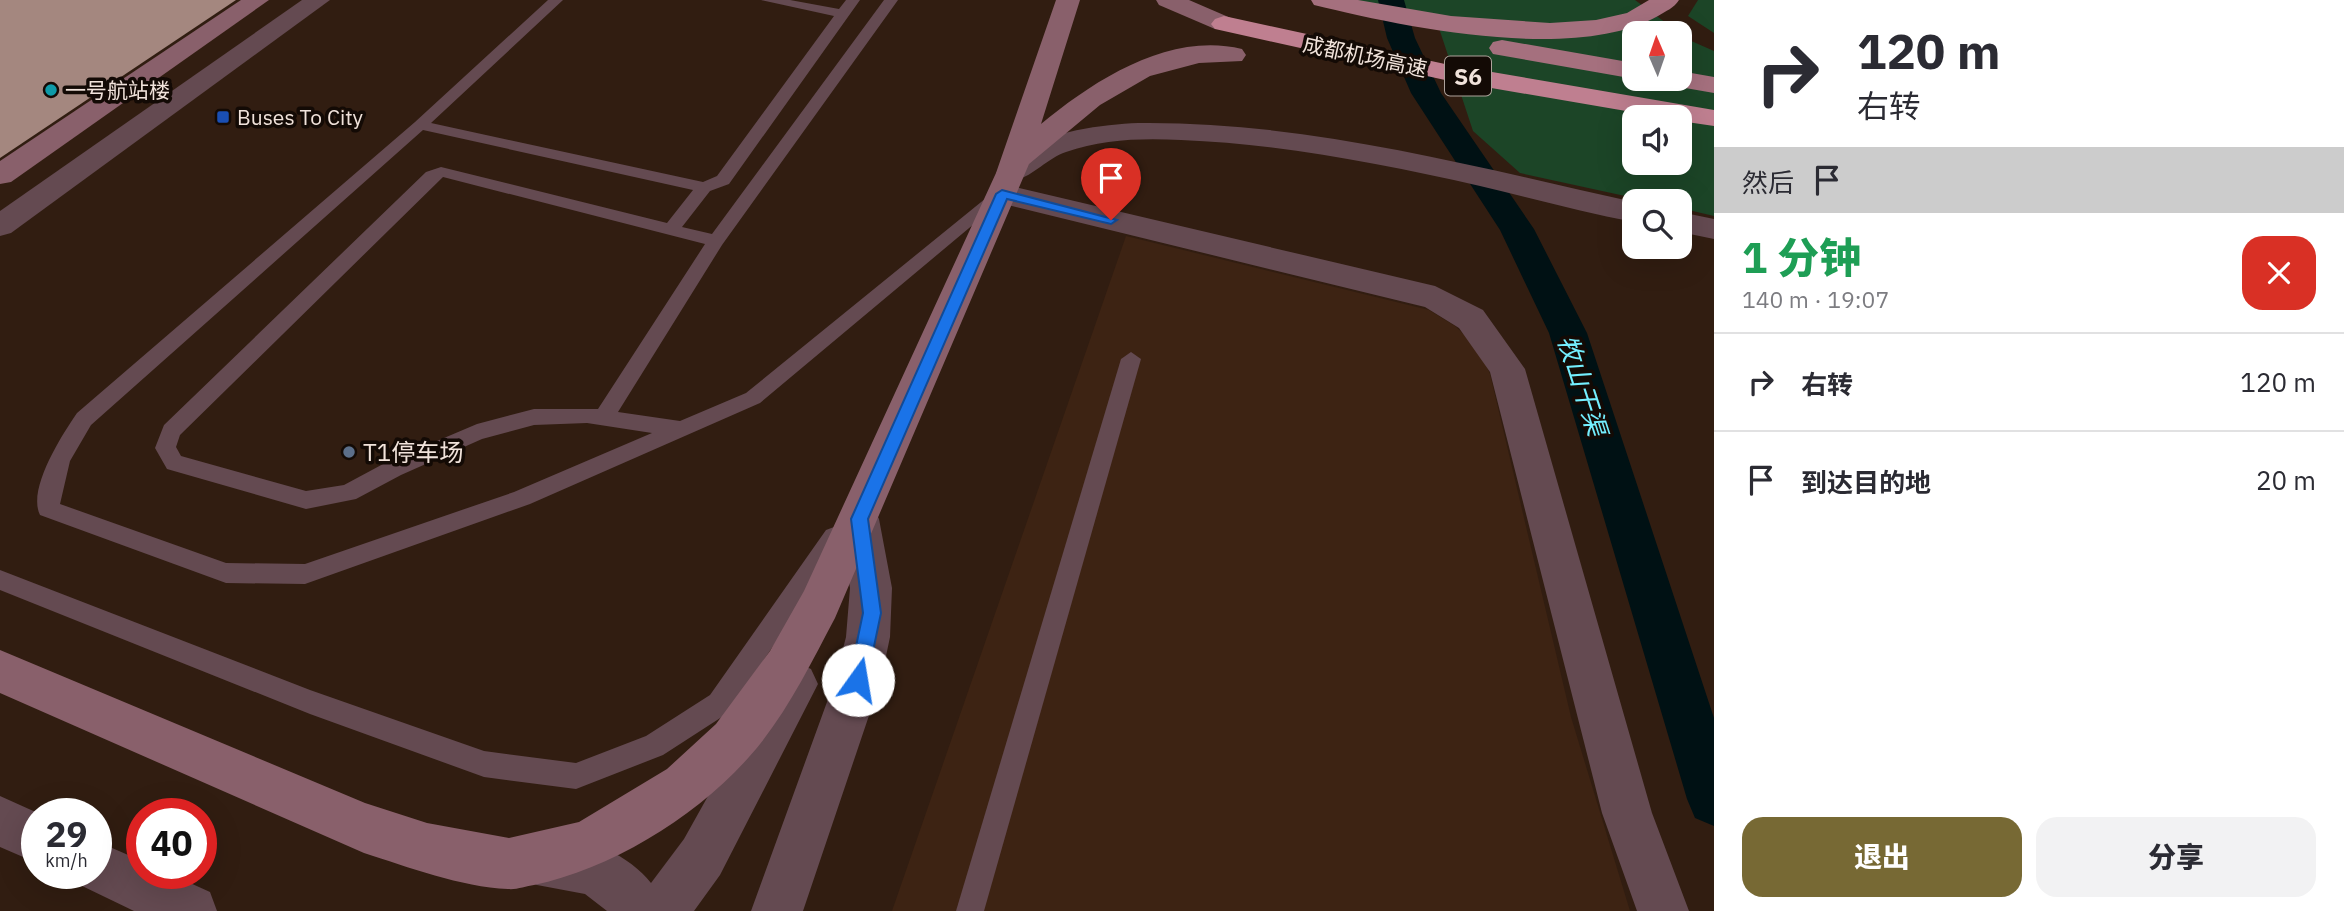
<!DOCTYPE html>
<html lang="zh">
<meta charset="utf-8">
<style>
body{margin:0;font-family:"IBM Plex Sans","Noto Sans SC",sans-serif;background:#f2f2f3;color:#2b2b33;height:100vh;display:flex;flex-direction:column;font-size:26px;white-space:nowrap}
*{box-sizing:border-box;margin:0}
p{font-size:23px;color:#7c7c81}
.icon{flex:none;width:38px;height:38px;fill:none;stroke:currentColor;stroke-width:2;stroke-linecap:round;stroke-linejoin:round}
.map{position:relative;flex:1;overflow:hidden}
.details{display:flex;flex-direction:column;background:#fff;width:630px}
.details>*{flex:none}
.banner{background:#fff;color:#2b2b33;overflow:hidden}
.needle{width:46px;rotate:358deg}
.controls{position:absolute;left:1622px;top:21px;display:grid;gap:14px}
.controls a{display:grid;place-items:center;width:70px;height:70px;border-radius:14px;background:#fff;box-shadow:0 7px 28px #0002;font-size:35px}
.speed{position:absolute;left:21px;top:798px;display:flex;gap:14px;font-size:35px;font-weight:700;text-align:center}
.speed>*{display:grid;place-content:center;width:91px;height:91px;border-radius:50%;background:#fff;box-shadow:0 7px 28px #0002;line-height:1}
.speed small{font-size:18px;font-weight:400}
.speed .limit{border:10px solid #d22;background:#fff;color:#111}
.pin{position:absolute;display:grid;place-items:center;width:60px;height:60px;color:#fff;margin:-72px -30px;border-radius:50% 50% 50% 0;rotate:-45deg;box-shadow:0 0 7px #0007}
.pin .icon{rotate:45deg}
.me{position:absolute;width:77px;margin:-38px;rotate:13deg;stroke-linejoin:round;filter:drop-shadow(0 0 5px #0008)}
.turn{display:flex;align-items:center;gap:24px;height:147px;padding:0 28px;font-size:32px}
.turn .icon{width:91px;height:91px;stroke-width:2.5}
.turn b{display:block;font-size:49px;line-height:60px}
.then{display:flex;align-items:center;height:66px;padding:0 28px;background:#0003;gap:14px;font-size:26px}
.round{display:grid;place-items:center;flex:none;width:74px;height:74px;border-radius:21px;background:#f2f2f3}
.summary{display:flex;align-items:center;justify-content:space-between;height:119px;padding:0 28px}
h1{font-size:42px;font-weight:800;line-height:52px;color:#1e9e55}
.cta{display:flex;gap:14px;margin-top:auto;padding:14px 28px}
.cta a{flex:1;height:80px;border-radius:21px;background:#776934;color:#fff;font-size:28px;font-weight:800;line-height:80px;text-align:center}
.cta a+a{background:#f2f2f3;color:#2b2b33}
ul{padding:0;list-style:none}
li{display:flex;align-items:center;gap:21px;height:98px;padding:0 28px;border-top:2px solid #e1e1e2}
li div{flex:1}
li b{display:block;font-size:26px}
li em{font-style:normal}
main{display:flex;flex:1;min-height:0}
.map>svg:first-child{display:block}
.built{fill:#3d2313}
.green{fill:#1c4527;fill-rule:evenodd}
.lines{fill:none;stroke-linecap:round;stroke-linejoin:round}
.canal{fill:#001114;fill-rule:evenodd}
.building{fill:#a4877f}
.service{fill:#644a51;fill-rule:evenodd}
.minor{fill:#644a51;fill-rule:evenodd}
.tertiary{fill:#644a51;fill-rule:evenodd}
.secondary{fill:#89606b;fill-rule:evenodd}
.primary{fill:#a5707e;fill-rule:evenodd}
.motorway{fill:#bf7f90;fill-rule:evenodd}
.route{fill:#1a73e8;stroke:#114b97;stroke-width:2}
.culture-dot{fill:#0f9aa8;stroke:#130a05;stroke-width:2.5}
.transit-dot{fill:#1a4fb4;stroke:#130a05;stroke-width:2.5}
.service-dot{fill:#5c6f8a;stroke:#130a05;stroke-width:2.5}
.labels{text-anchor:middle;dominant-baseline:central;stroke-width:7;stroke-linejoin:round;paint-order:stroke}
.far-street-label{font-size:21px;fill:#f1e3db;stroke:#130a05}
.far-poi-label{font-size:21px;fill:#f1e3db;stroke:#130a05;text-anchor:start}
.shield{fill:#130a05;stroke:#aea29b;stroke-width:2}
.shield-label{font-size:23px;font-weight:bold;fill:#f1e3db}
.poi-label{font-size:24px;fill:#f1e3db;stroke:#130a05;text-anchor:start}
.water-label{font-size:26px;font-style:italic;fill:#74efff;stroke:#130a05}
</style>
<main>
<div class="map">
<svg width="1714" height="911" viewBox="0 0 1714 911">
<rect width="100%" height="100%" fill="#311d11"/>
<polygon class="built" points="1126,236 1429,310 1455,326 1479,349 1490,374 1571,717 1630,911 892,911"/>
<g class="green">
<path d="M1354,0H1635L1689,40L1714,51V216L1680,208V201H1648L1520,173L1473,131L1435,16ZM1634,33H1680V79H1634ZM1634,117H1680V163H1634Z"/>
<polygon points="1698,0 1714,0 1714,33 1688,16"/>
</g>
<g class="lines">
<polygon class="canal" points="1378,0 1404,0 1415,38 1441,93 1534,229 1587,333 1714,718 1714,826 1695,818 1687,799 1549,333 1500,230 1411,93 1387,38"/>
</g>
<polygon class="building" points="0,0 236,0 0,158"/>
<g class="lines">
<g class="service">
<path d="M548,0H563L431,123L703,182L717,176L834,16L761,0H790L839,9L846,0H860L729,184L710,191L682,227L712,234L884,0H898L722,245L618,412L680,421L746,393L991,194H1003L1005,198L760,403L530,504L305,584L226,583L40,515C27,489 62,435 77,413L415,122ZM423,130L693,190L667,223L441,167L426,172L164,425L155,448L167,469L306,509L356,499L401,475L482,439L534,425L587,423L652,433L514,492L305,564L226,563L60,504L70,461L91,425ZM443,177L705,244L598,409H534L477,424L385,463L344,485L306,491L181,456L176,447L180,435Z"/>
<polygon points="1131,352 1141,359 984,911 956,911 1121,359"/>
<polygon points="834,527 842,530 845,537 842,544 728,713 663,755 576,789 484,777 310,714 0,590 0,570 310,690 484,751 576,763 646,736 710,695 826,530"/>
</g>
<g class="minor">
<path d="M1138,123C1306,121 1472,166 1634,202V222C1583,212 1531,198 1480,186C1381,164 1282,144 1181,140C1143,138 1102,139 1066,152C1042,160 1027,186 1000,180L996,173C1022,134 1095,125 1138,123Z"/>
<polygon points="1002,184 1435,286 1483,310 1525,369 1652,813 1689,911 1637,911 1602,813 1490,372 1459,328 1425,307 991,201 987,194 991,187"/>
<polygon points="1680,212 1714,219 1714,239 1680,232"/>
</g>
<g class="tertiary">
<polygon points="302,0 330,0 11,233 0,236 0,211"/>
<polygon points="859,502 873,507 879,519 892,588 890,637 881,680 803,911 751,911 835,680 846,637 850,588 839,519 845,507"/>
<path d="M795,662L811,669L818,684L720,875L694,911H607L585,894L537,885L519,878L512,860L519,842C560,825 624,848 651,883L684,839L779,669Z"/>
<polygon points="0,796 40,814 37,814 37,863 0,847"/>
<polygon points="96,841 142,861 142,873 168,873 210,892 217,911 134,911 78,884 73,873 96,873"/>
</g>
<g class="secondary">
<polygon points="241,0 269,0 11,182 0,184 0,161"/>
<path d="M1056,0H1080L1041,124C1094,80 1170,31 1242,49L1246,55L1242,61L1199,63L1150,76L1100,105L1029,164L835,618C810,665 785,717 749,757C696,817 611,869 534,885C526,886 516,890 508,889C461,887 408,867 364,853L0,693V650L365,803L427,823L509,838L579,822L667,769L716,724L770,651L804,591L996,173Z"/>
<polygon points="1156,0 1189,0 1233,19 1237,24 1233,29 1215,29 1159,5"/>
</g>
<g class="primary">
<path d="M1311,0H1358L1451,16L1550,23L1596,20L1627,13L1649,0H1679C1674,8 1666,11 1658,16C1575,63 1404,27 1314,5Z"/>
<polygon points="1502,40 1634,63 1635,79 1493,54 1489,48 1493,42"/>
<polygon points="1680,71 1714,77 1714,93 1668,85 1665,79 1680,79"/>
</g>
<polygon class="motorway" points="1224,16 1445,64 1714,110 1714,126 1680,121 1680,117 1661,117 1445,80 1215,29 1211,24 1215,19"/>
</g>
<polygon class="route" points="1002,190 1117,220 1111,224 1007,199 868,519 881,613 867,680 865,686 858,689 851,686 849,680 863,613 851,519 996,194"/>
<circle class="culture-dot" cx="51" cy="90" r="7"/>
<rect class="transit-dot" x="216" y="110" width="14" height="14" rx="3.5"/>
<circle class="service-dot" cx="349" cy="452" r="7"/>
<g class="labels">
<g class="far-street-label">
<text transform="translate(1365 56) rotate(12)">成都机场高速</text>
</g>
<g class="far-poi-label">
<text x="65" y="90">一号航站楼</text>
<text x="237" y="117">Buses To City</text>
</g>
<rect class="shield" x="1445" y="56.5" width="46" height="39" rx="5"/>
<g class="shield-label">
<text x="1468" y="76">S6</text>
</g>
<g class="poi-label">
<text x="363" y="452">T1停车场</text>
</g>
<g class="water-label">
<text transform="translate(1583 385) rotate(72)">牧山干渠</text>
</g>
</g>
</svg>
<div class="controls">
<a><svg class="needle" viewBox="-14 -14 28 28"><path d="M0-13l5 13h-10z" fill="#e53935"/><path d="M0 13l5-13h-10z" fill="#7c7c81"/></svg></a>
<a><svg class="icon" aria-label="sound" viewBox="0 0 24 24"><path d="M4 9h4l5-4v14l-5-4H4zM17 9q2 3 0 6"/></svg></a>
<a><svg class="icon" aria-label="search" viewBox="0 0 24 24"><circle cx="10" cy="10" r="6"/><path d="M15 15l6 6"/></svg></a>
</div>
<div class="speed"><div>29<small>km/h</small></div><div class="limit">40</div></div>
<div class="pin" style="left:1111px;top:220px;background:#d93025"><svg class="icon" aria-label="arrive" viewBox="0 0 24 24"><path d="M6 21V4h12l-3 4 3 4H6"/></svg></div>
<svg class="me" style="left:858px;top:680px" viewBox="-20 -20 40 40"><circle r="19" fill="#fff"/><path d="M0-13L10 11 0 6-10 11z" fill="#1a73e8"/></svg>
</div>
<section class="details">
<div class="banner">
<div class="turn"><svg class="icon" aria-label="right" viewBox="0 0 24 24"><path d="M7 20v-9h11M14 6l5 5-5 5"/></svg><div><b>120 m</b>右转</div></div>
<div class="then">然后<svg class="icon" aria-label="arrive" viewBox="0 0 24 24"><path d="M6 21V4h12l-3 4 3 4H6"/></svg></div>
</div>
<div class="summary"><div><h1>1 分钟</h1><p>140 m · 19:07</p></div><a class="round" style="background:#d93025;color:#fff"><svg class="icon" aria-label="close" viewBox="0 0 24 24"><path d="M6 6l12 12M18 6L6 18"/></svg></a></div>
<ul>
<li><svg class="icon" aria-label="right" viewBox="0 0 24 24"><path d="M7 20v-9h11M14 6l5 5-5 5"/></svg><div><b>右转</b></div><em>120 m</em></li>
<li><svg class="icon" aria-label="arrive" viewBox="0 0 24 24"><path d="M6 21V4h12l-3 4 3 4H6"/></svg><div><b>到达目的地</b></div><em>20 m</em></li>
</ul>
<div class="cta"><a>退出</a><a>分享</a></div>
</section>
</main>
